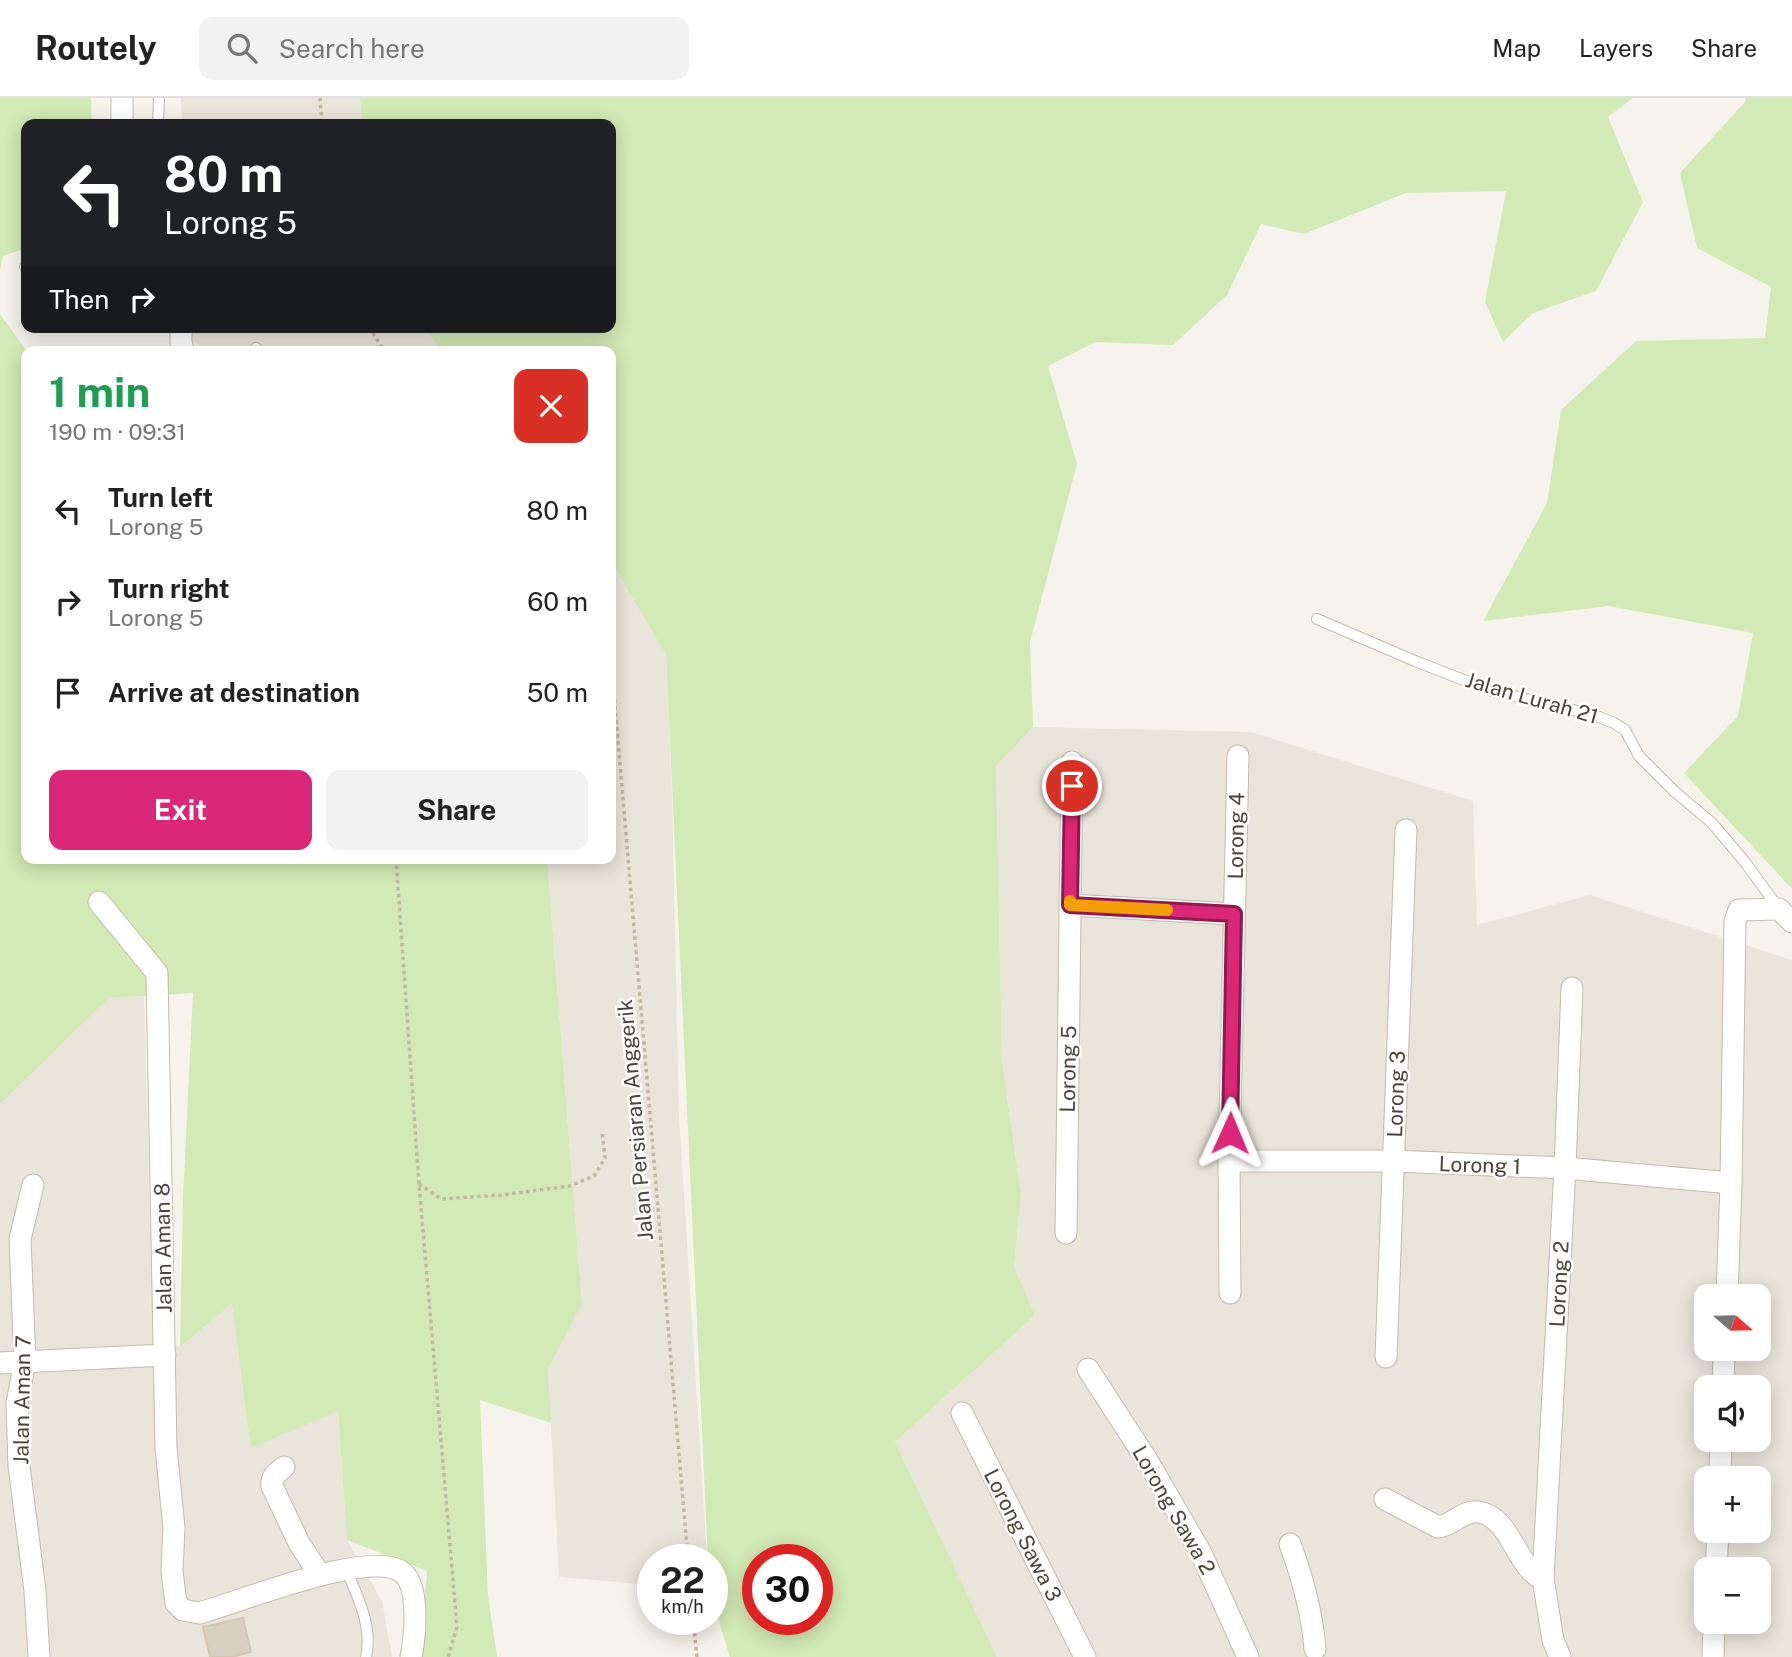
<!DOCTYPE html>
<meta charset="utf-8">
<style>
body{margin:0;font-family:"Public Sans",sans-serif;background:#f2f2f2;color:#222;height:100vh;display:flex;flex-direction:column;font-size:26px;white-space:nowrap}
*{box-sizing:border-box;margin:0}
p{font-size:23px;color:#767676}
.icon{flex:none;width:38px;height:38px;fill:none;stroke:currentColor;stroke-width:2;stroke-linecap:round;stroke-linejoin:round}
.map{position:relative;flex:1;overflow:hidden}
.details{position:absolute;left:21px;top:248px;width:595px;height:518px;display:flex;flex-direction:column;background:#fff;border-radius:14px;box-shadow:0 4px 18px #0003}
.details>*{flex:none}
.banner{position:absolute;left:21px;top:21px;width:595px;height:214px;border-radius:14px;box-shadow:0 4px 18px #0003;background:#202124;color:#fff;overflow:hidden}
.needle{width:46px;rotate:110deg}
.controls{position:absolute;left:1694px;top:1186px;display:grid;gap:14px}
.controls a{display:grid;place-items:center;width:77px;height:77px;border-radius:14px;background:#fff;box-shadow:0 4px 18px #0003;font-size:35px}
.speed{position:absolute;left:637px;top:1446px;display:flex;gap:14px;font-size:35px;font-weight:700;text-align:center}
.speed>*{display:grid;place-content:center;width:91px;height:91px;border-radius:50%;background:#fff;box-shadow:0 4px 18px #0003;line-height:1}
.speed small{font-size:18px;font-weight:400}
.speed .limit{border:10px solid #d22;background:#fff;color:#111}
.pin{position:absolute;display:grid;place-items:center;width:60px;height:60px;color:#fff;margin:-30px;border:4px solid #fff;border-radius:50%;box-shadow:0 2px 7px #0007}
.me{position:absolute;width:77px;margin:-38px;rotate:1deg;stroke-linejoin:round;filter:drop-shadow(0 0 5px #0008)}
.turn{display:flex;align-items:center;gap:24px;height:147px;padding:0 28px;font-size:32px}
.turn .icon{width:91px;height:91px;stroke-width:2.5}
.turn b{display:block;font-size:49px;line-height:60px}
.then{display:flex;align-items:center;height:66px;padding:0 28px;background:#0003;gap:14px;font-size:26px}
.round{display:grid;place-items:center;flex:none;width:74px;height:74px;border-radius:14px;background:#f2f2f2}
.head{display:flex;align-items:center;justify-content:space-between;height:119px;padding:0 28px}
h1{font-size:42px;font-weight:700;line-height:52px;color:#1e9e55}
.cta{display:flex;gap:14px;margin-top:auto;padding:14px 28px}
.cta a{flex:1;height:80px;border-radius:14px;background:#db2777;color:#fff;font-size:28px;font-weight:700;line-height:80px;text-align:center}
.cta a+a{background:#f2f2f2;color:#222}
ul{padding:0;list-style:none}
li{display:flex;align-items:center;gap:21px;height:91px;padding:0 28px}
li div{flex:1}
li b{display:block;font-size:26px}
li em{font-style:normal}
header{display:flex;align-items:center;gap:42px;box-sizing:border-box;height:98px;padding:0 35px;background:#fff;border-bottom:2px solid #e0e0e0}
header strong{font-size:33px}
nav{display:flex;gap:38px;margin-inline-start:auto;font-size:24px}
.search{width:490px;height:63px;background:#f2f2f2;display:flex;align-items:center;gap:18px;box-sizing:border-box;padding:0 24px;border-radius:14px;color:#767676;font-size:26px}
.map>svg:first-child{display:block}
.residential{fill:#eae5da;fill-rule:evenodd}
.green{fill:#d2eab5;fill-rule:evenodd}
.building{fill:#d8cfc1;stroke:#d3c7b4;stroke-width:2}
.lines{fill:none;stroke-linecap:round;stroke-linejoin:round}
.service-casing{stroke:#c2bbae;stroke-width:12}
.minor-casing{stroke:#c2bbae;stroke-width:23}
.path{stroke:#c4b79f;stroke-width:3.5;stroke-dasharray:3.5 3.5;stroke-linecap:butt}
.service{stroke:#fff;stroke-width:10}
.minor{stroke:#fff;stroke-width:21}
.route-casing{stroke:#8e194d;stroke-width:18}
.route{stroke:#db2777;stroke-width:12}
.slow{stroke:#f59e0b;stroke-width:12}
.labels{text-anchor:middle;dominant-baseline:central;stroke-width:5;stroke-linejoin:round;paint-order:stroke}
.street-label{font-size:21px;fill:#4b4439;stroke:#fff}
</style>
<header>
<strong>Routely</strong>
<div class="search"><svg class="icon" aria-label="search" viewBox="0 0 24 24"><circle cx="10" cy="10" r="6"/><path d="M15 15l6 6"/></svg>Search here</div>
<nav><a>Map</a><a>Layers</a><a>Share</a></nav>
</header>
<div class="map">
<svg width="1792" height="1559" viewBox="0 0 1792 1559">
<rect width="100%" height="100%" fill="#f6f3ec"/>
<g class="residential">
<polygon points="181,0 360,0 362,26 182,26"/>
<polygon points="187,229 424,229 442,254 209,254 188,240"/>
<polygon points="611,463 666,557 672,696 679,1017 707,1461 653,1461 653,1487 559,1479 548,1271 582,1205 547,761 611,761"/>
<path d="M1033,629L1251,634L1473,703L1477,827L1590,797L1792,862V1559H997L895,1344L1035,1217L1014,1169L1021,1097L1002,963L996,668ZM1706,1199H1759V1251H1706ZM1706,1290H1759V1342H1706ZM1706,1381H1759V1433H1706ZM1706,1472H1759V1524H1706Z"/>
<polygon points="144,898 153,1241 180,1249 232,1206 338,1313 347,1442 382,1503 392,1559 0,1559 0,1006 109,900"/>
</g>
<g class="green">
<polygon points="0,0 91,0 92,26 26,26 26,150 3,158 0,171"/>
<path d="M360,0H1633L1608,19L1643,104L1596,193L1533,215L1503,244L1485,204L1506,93L1406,95L1304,136L1261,126L1227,197L1173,247L1095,244L1048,268L1077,366L1030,544L1033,629L996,668L1002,963L1021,1097L1014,1169L1035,1217L895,1344L997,1559H730L712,1501V1461H708L666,557L611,463V254H442L424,229H611V26H362ZM758,1461H817V1521H758Z"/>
<polygon points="1746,0 1792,0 1792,791 1684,675 1738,618 1753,535 1609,508 1483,523 1547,405 1561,312 1636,243 1765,240 1771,189 1697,150 1680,75 1745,4"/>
<polygon points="0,216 27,254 26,761 547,761 582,1206 548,1271 551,1325 480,1302 488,1498 497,1559 420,1559 427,1473 347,1442 338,1313 251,1350 232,1206 180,1249 183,1100 193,895 109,900 0,1006"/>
</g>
<polygon class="building" points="243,1520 251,1554 232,1559 210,1559 203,1529"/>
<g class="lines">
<g class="service-casing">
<g id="service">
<polyline points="158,26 159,0"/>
<polyline points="25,169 26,169"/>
<polyline points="255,254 256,250"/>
<polyline points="1317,521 1415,563 1492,593 1594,617 1614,625 1625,632 1639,658 1674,693 1712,725 1745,764 1779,811"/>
<path d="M347,1473C358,1500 373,1529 366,1559"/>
</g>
</g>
<g class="minor-casing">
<g id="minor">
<polyline points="122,0 122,26"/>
<polyline points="181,229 181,244 184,254"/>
<path d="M99,804L157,875L166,1350L174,1430L172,1473L176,1505L183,1512L199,1515C238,1505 372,1449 403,1475C420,1489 415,1539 411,1559"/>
<polyline points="1070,807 1234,816"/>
<polyline points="1229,1063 1393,1063 1565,1070 1731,1085"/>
<polyline points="33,1087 20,1141 25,1264 17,1305 19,1368 35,1493 39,1559"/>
<polyline points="1066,1135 1072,664"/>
<polyline points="1230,1195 1229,1063 1238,658"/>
<polyline points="1727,1199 1731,1085 1735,823 1739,812 1779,811 1792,824"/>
<polyline points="1386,1259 1406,732"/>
<polyline points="0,1265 165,1257"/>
<polyline points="1088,1271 1147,1362 1201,1455 1248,1559"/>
<polyline points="1723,1290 1724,1251"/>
<polyline points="962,1315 1085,1559"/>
<path d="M284,1369C277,1375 271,1378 272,1388L299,1445L320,1477"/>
<polyline points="1720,1381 1721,1342"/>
<path d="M1385,1401L1438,1429C1452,1428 1464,1411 1479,1414C1511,1419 1516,1470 1543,1481L1553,1542L1560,1559"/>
<path d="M1290,1446C1303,1481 1312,1514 1315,1551"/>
<polyline points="1716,1472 1718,1433"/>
<polyline points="1543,1481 1565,1070 1572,890"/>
<polyline points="1713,1559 1714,1524"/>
</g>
</g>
<g class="path">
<polyline points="320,0 322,26"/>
<polyline points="369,229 385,254"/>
<polyline points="611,581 613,584 688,1461"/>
<polyline points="396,761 419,1086 457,1529 448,1559"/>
<polyline points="419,1086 441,1101 501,1097 570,1088 594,1078 605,1060 602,1034"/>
<polyline points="693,1521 697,1559"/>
</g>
<use href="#service" class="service"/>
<use href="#minor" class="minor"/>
</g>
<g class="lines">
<g class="route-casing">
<polyline id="route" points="1072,688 1070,807 1234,816 1230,1035"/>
</g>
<use href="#route" class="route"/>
<polyline class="slow" points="1070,803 1070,807 1167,812"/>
</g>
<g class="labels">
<g class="street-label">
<text transform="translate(1532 600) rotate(16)">Jalan Lurah 21</text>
<text transform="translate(1236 738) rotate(-89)">Lorong 4</text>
<text transform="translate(1068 971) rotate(-89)">Lorong 5</text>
<text transform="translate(1396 996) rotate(-88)">Lorong 3</text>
<text transform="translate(635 1022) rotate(-95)">Jalan Persiaran Anggerik</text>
<text transform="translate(1480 1067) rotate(2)">Lorong 1</text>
<text transform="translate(163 1150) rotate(-91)">Jalan Aman 8</text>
<text transform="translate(1559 1186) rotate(-87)">Lorong 2</text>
<text transform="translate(22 1302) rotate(-89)">Jalan Aman 7</text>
<text transform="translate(1174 1412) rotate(60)">Lorong Sawa 2</text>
<text transform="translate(1023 1437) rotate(63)">Lorong Sawa 3</text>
</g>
</g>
</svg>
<div class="controls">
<a><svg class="needle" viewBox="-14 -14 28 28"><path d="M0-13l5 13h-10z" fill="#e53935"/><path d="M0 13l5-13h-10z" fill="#767676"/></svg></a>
<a><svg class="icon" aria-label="sound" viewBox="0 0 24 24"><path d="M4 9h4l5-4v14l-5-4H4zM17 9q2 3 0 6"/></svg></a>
<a>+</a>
<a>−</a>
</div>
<div class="speed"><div>22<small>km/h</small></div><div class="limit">30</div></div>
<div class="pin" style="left:1072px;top:688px;background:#d93025"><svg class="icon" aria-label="arrive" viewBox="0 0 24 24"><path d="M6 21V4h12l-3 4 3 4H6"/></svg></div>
<svg class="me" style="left:1230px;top:1035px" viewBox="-20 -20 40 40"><path d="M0-17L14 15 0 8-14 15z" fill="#db2777" stroke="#fff" stroke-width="4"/></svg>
<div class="banner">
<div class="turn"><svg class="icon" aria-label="left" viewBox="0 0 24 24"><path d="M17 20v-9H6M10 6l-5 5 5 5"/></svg><div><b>80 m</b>Lorong 5</div></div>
<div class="then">Then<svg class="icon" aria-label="right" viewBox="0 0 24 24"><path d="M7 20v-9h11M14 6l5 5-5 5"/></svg></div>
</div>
<section class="details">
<div class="head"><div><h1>1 min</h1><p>190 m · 09:31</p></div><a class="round" style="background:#d93025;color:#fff"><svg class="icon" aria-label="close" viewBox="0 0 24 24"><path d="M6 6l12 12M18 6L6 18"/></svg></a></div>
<ul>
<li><svg class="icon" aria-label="left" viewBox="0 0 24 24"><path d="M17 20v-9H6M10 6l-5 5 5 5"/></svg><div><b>Turn left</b><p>Lorong 5</p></div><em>80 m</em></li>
<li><svg class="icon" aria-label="right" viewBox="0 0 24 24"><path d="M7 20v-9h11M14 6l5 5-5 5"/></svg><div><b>Turn right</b><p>Lorong 5</p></div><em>60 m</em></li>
<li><svg class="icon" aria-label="arrive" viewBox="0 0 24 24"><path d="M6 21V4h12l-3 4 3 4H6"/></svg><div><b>Arrive at destination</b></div><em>50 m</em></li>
</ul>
<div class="cta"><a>Exit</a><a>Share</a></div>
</section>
</div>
